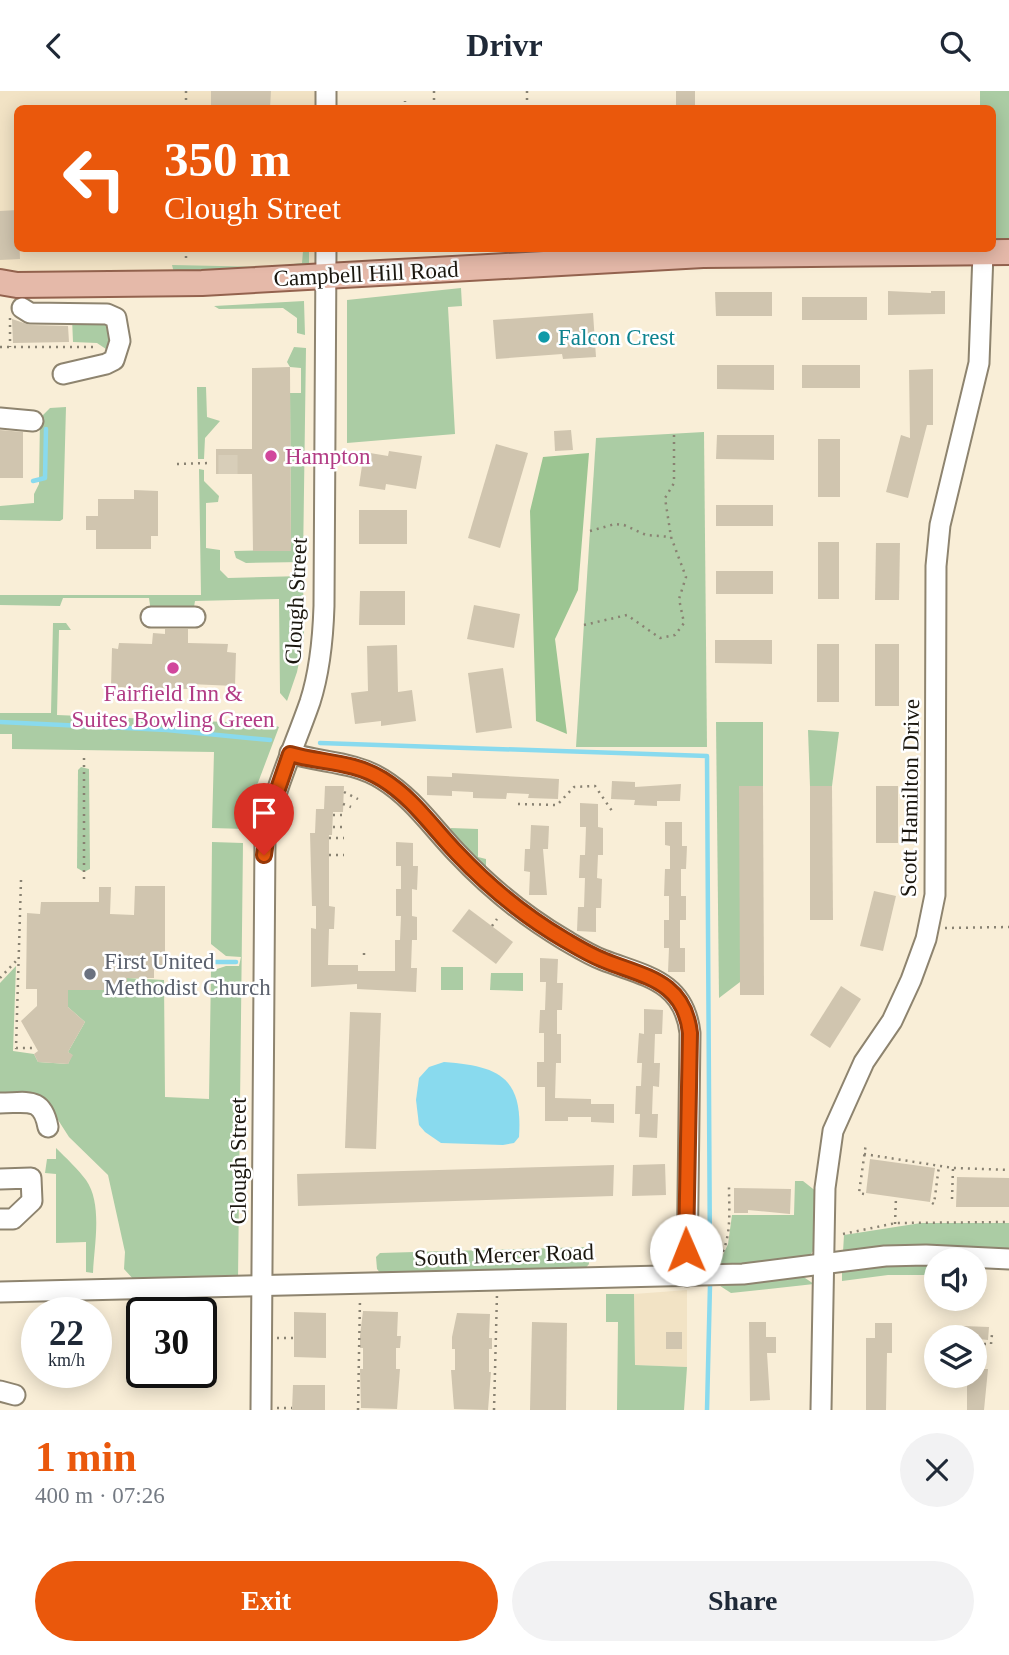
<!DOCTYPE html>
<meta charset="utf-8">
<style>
body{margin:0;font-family:"Times New Roman",serif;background:#f2f2f3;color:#1f2937;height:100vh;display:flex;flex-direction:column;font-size:26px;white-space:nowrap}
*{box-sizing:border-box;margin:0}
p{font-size:23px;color:#747a83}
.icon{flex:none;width:38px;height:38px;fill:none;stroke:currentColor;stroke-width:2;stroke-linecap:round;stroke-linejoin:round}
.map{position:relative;height:1319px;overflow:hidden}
.panel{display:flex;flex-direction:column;background:#fff;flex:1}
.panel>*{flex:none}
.banner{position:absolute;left:14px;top:14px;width:982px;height:147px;border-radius:10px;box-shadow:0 4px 18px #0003;background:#ea580c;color:#fff;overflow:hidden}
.tools{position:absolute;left:924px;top:1157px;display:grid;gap:14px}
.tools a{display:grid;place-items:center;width:63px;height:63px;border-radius:50%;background:#fff;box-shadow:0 4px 18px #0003;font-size:35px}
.speed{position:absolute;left:21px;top:1206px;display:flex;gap:14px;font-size:35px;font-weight:700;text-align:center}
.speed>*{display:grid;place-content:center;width:91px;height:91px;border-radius:50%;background:#fff;box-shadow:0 4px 18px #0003;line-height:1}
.speed small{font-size:18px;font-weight:400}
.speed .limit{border:4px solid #111;border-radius:10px;background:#fff;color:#111}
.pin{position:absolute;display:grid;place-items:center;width:60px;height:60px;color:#fff;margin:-72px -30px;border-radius:50% 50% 50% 0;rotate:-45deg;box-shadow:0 0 7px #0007}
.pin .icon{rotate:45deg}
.me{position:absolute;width:77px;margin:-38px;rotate:359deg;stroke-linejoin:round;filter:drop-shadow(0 0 5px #0008)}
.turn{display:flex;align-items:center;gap:24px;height:147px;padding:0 35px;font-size:32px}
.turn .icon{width:91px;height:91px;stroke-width:2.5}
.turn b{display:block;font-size:49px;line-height:60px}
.round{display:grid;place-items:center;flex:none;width:74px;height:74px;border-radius:37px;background:#f2f2f3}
.overview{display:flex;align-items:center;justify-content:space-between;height:119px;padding:0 35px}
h1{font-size:42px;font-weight:600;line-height:52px;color:#ea580c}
.button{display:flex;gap:14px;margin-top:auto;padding:14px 35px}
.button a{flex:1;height:80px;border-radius:42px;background:#ea580c;color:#fff;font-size:28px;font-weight:600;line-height:80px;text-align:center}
.button a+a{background:#f2f2f3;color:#1f2937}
header{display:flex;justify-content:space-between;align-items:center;height:91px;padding:0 35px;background:#fff;font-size:32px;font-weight:600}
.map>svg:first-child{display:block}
.built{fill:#f2e3c5}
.green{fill:#abcca4}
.forest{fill:#9cc592}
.water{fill:#89daee}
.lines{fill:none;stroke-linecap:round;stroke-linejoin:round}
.stream{stroke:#89daee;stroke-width:4.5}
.building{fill:#d0c5af}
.minor-tunnel{stroke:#d8ceb9;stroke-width:19;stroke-dasharray:19 10;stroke-linecap:butt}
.minor-casing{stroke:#8e846f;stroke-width:23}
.major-casing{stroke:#93624e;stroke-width:28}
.path{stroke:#898272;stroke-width:2.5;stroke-dasharray:2 5;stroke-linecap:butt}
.minor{stroke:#fff;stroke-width:19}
.major{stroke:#e5b9a9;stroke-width:24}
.route-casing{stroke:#983908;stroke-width:18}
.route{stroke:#ea580c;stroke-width:12}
.culture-dot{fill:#0f9aa8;stroke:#fff;stroke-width:2.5}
.hotel-dot{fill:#d1479c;stroke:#fff;stroke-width:2.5}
.worship-dot{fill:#6b7280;stroke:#fff;stroke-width:2.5}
.labels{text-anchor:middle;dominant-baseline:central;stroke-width:5;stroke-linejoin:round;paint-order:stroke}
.street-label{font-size:23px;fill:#1b170f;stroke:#fff}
.culture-label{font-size:23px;fill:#0d838f;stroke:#fff;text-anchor:start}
.hotel-label{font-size:23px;fill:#b23c85;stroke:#fff;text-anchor:start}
.worship-label{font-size:23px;fill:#5b616d;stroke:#fff;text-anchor:start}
</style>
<header><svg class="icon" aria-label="back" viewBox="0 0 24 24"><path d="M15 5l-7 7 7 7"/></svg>Drivr<svg class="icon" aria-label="search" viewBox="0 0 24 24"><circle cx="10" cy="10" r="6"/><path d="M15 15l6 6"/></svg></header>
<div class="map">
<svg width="1009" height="1319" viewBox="0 0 1009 1319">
<rect width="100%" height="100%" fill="#f9eed7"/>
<g class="built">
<polygon points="0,0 326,0 326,17 18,18 18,158 326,158 326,186 0,189"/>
<polygon points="687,1199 687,1276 635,1274 634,1203"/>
</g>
<g class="green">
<polygon points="980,0 1009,0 1009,148 992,148 992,18 980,17"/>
<polygon points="303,160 309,160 309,178 174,182 172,174 268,176 302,172"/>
<polygon points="461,197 462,215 448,216 455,343 347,352 347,209"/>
<polygon points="304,210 305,244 297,242 297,227 283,217 219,218 214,215"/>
<polygon points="72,227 111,232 106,235 109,248 106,258 97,252 73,251"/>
<polygon points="294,256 306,257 303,471 246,472 236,467 234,460 291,459 290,302 301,302 301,277 290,276 287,271"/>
<polygon points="197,296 206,296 207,326 220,330 205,347 204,368 198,368"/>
<polygon points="66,316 63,428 60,430 0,429 0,415 34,412 34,403 39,393 40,327 50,317"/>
<polygon points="704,341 707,656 576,656 596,347"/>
<polygon points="199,378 204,379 204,390 219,405 218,411 206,412 206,457 220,459 220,479 228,487 303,485 304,547 297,581 287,610 280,602 279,508 195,510 194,516 164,516 162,520 151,521 149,507 63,507 60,515 0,514 0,504 201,504"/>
<polygon points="53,532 66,532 71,539 59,539 57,624 271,633 279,636 245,726 245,738 212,737 214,661 12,658 12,643 0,643 0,622 51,622"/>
<polygon points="716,631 763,631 763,695 740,891 719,907"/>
<polygon points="808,639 839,641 832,695 810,695"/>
<polygon points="81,676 89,678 90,778 84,781 77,777 78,679"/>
<polygon points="451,737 478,738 478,766 486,768 486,776 483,776 449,740"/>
<polygon points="212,751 243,752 238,1189 135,1190 124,1178 125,1161 108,1084 69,1046 44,1007 35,1003 0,1003 0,892 16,875 13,960 34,963 38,971 68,973 72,964 68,961 85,931 68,916 68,899 127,899 127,887 164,889 165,1006 209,1008 211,880 226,875 239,875 241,866 226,865 211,853"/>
<rect x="441" y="876" width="22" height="23"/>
<polygon points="491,882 523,882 523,900 490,899"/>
<path d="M56,1057C66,1067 78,1078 86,1089C103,1113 94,1155 93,1182L86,1181V1151L56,1152V1083L45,1082L47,1068H56Z"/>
<polygon points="795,1090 803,1090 817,1101 816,1156 808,1167 759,1173 758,1171 718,1175 728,1153 732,1124 794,1124"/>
<polygon points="921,1132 1009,1132 1009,1158 902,1157 843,1161 844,1144"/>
<polygon points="587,1156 589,1173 584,1179 381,1183 377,1178 376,1166 380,1162"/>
<polygon points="936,1172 936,1184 888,1184 842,1190 842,1179 874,1174"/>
<polygon points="802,1185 814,1193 731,1202 714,1191"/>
<polygon points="606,1203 634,1203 635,1274 687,1276 684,1319 617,1319 618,1231 606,1231"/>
</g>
<polygon class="forest" points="589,362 578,499 555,548 567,643 536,630 530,420 543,366"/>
<path class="water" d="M444,971C500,975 523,987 519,1046L514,1052L503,1054L441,1052L425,1041L419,1034L416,1009L419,987L429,976Z"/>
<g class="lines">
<g class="stream">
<polyline points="33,390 45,387 46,338"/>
<polyline points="0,631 167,639 270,649"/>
<polyline points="320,652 707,665 710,1172"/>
<polyline points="211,871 236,871"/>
<polyline points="707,1319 710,1194"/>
</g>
</g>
<g class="building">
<polygon points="211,0 271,0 270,18 211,18"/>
<rect x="676" y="0" width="19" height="18"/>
<polygon points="18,119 20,168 0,169 0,120"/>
<polygon points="888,200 931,202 931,200 945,200 945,223 888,224"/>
<polygon points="715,201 772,201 772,225 716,225"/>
<rect x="802" y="206" width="65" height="23"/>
<polygon points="593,222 596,266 563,268 562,263 496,268 493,229"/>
<polygon points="12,228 30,234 68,235 69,251 13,252"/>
<polygon points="717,274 774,274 774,299 717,298"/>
<rect x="802" y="274" width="58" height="23"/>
<polygon points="290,276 291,460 253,460 252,383 216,383 216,358 252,358 252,277"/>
<polygon points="933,278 933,334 927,334 908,407 886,401 901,344 910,347 909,279"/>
<polygon points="0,339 23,341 23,387 0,387"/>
<polygon points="571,339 573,359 555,360 554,340"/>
<polygon points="717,344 774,344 774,369 716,368"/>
<rect x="818" y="348" width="22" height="58"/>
<polygon points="496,353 528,362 500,457 468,447"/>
<polygon points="389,360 422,365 416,398 386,393 385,399 359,395 364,361 388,365"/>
<polygon points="134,399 158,400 158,445 151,445 151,458 96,458 96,439 86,439 86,425 98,425 98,408 134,408"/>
<rect x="716" y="414" width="57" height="21"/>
<rect x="359" y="419" width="48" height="34"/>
<rect x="818" y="451" width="21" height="57"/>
<polygon points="876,452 900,452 899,509 875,509"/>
<rect x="716" y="480" width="57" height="23"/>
<polygon points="360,500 405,500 405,534 359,534"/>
<polygon points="474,514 520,523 514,557 467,548"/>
<polygon points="165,538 188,538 188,552 228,553 227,561 236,562 235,595 189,593 188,598 111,596 112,557 118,558 119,552 152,553 153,542 165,543"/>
<polygon points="715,549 772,549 772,573 715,572"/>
<rect x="817" y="553" width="22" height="58"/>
<rect x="875" y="553" width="24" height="62"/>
<polygon points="397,554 398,601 412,599 416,630 381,635 381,630 355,633 351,602 368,600 367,555"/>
<polygon points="503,577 512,637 476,642 468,582"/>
<polygon points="452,682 559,688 558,708 528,707 529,703 507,702 506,708 473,707 473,701 452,700 452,705 427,704 427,685 452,686"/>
<polygon points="612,690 635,691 635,696 681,693 680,710 657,710 657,715 634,714 635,709 611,708"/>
<polygon points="325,695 344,695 343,721 333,721 332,744 329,744 329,815 335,816 334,838 329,838 328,874 358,874 358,880 395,880 395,849 400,849 401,825 396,825 396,798 401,798 401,775 396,775 396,751 413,752 413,775 418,775 417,799 412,798 412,825 417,826 417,849 412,849 411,877 417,877 416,901 357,898 357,893 311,896 311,837 316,838 316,815 312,815 310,742 315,742 316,718 324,718"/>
<polygon points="739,695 763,695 764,904 740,904"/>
<polygon points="810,695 832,695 833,829 810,829"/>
<rect x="876" y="695" width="22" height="57"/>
<polygon points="580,712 598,713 598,736 603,737 603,764 598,764 597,787 602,788 601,817 596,817 596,841 577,840 578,816 584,816 585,787 579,787 580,764 585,764 586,736 580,736"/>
<polygon points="665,731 682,731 682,755 687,755 686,778 681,778 681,805 686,805 686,829 680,829 680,857 685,857 685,881 668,881 669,857 664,857 664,829 669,829 669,805 664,805 665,778 670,778 670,755 665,754"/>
<polygon points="531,734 549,735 548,758 543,758 547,804 529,804 530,781 524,780 525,758 530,758"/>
<polygon points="135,795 165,795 165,879 154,879 154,887 127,887 127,899 68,899 68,916 85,931 68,961 73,964 68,973 38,971 34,963 38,960 21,930 37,915 37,898 26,898 27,822 40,823 41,811 99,811 99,796 111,796 110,823 134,824"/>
<polygon points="874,800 896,805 883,860 860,855"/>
<polygon points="469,818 513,851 496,873 452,840"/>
<polygon points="540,867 558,868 557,892 563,892 562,919 557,919 557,943 561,943 561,972 556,972 555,1007 591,1008 591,1013 614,1013 614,1032 591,1031 591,1026 568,1026 568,1030 545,1030 545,996 537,996 537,971 544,971 544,942 539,942 540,919 545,919 546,891 540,891"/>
<polygon points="841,895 861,908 830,957 810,944"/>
<polygon points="644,918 663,919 662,943 655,943 654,972 660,972 659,996 653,995 652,1023 658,1023 657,1047 639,1046 640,1023 635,1023 636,995 641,995 642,972 637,972 639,942 644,943"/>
<polygon points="350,921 381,922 376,1058 345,1057"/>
<polygon points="870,1068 935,1077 930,1111 866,1102"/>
<polygon points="665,1073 666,1104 632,1105 633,1074"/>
<polygon points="614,1074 613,1105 298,1115 297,1083"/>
<polygon points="957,1086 1009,1087 1009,1116 956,1116"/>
<polygon points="734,1097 791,1098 790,1123 748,1119 748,1122 734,1122"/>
<polygon points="363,1220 398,1221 397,1245 401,1245 400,1257 396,1257 396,1278 400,1278 397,1318 361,1317 360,1278 363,1278 363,1257 360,1257 360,1245"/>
<polygon points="294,1221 326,1222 326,1267 294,1266"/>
<polygon points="457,1222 490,1223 489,1247 492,1247 492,1258 489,1258 489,1281 491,1281 488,1319 454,1318 451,1279 455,1279 455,1258 452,1258 452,1246"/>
<polygon points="532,1231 567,1232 566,1319 530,1319"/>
<polygon points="749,1231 766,1231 766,1246 776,1246 776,1262 767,1262 770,1309 750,1310"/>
<polygon points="875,1232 892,1232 892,1262 887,1262 886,1319 866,1319 866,1247 875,1247"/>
<polygon points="963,1235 989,1236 988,1249 962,1246"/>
<rect x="666" y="1241" width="16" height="17"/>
<polygon points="975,1278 988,1278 984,1319 967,1319 967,1284 975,1284"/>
<polygon points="293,1294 325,1294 325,1319 292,1319"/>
</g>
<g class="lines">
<polyline class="minor-tunnel" points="228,383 228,358"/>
<g class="minor-casing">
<g id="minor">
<polyline points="326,18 326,0"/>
<polyline points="22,217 30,222 107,223 116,227 120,250 114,269 106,273 63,283"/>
<polyline points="0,327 33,330"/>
<polyline points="151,526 195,526"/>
<path d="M290,662C321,672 353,670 382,688C413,707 432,736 457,762C488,795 526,826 565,849C577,856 590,864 603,869C644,885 684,889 690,942L687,1185"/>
<path d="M0,1012C27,1012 42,1005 48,1036"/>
<polyline points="0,1088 31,1087 32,1110 13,1128 0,1128"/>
<polyline points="0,1201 743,1183 885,1165 926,1164 1009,1168"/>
<polyline points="0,1300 15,1304"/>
<path d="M261,1319L265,746C274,698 294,657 310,611C320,580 323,547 324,515L326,158"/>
<polyline points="821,1319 825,1097 833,1040 864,971 892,930 911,889 926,848 935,804 936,475 940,434 979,272 983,162"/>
</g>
</g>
<g class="major-casing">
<polyline id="major" points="0,191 17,194 202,192 703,164 1009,161"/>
</g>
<g class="path">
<polyline points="186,0 186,18"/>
<polyline points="434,0 434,10"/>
<polyline points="527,0 527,11"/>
<polyline points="405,18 405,10"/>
<polyline points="186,158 186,167"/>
<polyline points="10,227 10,256"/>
<polyline points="0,256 93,256"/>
<polyline points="177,373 210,372"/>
<polyline points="590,440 615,433 624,434 646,444 671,446"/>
<polyline points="584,534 627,524 660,547 675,544 684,532 679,508 686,486 671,446 665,407 674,392 674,343"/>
<polyline points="344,701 358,708"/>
<polyline points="343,713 351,716"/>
<polyline points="518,713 557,714 574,696 595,695 612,720"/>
<polyline points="333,724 344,724"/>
<polyline points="333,736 344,736"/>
<polyline points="329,747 344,747"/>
<polyline points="329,764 344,764"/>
<polyline points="84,788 84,667"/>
<polyline points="21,789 16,957 36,957"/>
<polyline points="492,835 497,828"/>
<polyline points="945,837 1009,836"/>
<polyline points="364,862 364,864"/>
<polyline points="0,887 17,869"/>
<polyline points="864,1063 953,1077 1009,1079"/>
<polyline points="864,1103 859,1102 866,1052"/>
<polyline points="952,1108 953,1077"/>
<polyline points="932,1112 934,1113 939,1075"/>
<polyline points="895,1133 896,1106"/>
<polyline points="843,1143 896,1132 1009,1131"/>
<path d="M720,1167C732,1145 729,1119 729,1095"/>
<polyline points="277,1247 294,1247"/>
<polyline points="984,1253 991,1253 992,1243"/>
<polyline points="277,1317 292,1317"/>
<polyline points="358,1319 360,1208"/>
<polyline points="494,1319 497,1203"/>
</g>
<use href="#minor" class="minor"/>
<use href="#major" class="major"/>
</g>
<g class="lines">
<g class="route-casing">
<path id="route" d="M264,764L270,721L290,663C321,672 353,670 382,688C413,707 432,736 457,762C488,795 526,826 565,849C577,856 590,864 603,869C644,886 684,889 690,942L686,1159"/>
</g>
<use href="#route" class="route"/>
</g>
<circle class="culture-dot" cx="544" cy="246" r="7"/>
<g class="hotel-dot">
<circle cx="271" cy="365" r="7"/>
<circle cx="173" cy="577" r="7"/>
</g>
<circle class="worship-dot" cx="90" cy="883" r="7"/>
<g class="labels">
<g class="street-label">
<text transform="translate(366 183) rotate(-3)">Campbell Hill Road</text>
<text transform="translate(296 510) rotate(-87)">Clough Street</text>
<text transform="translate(910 707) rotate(-89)">Scott Hamilton Drive</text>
<text transform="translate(238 1070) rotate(-90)">Clough Street</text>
<text transform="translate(504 1164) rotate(-2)">South Mercer Road</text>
</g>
<g class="culture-label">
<text x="558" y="246">Falcon Crest</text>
</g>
<g class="hotel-label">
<text x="285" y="365">Hampton</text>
<text x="173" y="602" text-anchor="middle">Fairfield Inn &amp;<tspan x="173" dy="26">Suites Bowling Green</tspan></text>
</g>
<g class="worship-label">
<text x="104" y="870">First United<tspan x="104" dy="26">Methodist Church</tspan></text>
</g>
</g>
</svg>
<div class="tools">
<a><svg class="icon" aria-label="sound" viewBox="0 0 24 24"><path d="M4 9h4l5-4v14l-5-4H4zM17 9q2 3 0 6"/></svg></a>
<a><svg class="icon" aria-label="layers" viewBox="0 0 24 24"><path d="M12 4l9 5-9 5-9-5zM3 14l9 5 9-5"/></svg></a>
</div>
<div class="speed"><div>22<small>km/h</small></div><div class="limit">30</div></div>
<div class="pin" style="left:264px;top:764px;background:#d93025"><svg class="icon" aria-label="arrive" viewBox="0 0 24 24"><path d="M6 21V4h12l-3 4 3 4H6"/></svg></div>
<svg class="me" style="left:686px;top:1159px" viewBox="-20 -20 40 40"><circle r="19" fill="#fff"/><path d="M0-13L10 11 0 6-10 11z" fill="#ea580c"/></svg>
<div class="banner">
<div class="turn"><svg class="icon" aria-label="left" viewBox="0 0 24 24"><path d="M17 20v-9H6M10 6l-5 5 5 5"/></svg><div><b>350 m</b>Clough Street</div></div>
</div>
</div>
<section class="panel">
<div class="overview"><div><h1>1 min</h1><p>400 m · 07:26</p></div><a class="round"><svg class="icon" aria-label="close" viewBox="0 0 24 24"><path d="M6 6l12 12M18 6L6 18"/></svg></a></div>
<div class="button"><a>Exit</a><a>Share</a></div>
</section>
